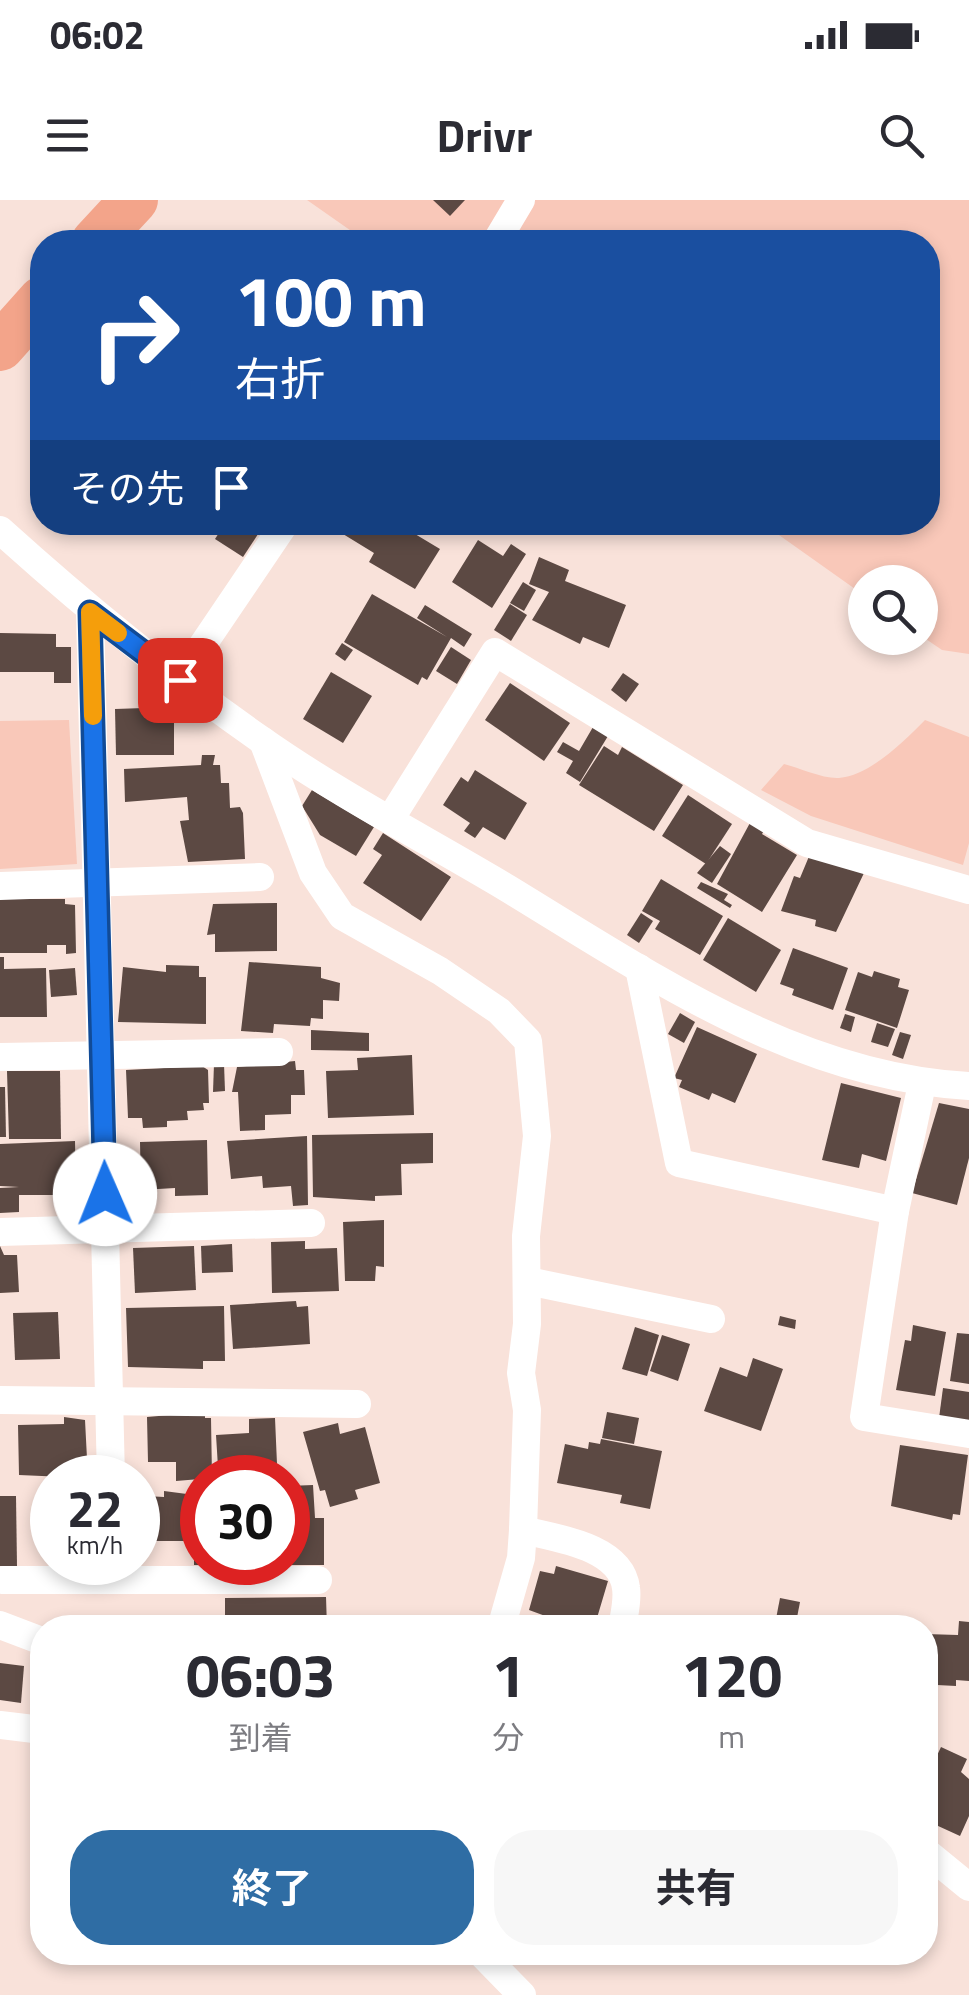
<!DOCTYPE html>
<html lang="ja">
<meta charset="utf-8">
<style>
body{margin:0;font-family:"Titillium Web","Noto Sans JP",sans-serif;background:#f7f7f7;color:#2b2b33;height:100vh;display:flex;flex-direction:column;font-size:38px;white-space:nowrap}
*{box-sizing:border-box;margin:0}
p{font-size:32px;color:#7c7c81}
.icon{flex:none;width:55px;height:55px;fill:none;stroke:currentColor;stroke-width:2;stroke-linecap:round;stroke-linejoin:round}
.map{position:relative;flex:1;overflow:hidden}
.panel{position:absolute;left:30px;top:1415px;width:908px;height:350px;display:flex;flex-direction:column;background:#fff;border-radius:40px;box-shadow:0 5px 15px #0003}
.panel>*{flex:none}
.guide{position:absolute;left:30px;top:30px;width:910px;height:305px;border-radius:40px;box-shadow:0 5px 15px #0003;background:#1a4fa0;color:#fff;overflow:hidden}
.controls{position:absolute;left:848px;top:365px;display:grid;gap:20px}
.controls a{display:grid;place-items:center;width:90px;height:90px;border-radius:50%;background:#fff;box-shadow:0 5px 15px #0003;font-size:50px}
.speed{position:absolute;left:30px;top:1255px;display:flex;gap:20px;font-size:50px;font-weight:700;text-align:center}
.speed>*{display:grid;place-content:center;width:130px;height:130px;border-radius:50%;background:#fff;box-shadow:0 5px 15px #0003;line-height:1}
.speed small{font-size:25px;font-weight:400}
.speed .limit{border:15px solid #d22;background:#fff;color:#111}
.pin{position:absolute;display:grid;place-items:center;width:85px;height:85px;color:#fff;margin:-42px;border-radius:20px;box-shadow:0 5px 15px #0006}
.me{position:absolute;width:110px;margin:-55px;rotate:359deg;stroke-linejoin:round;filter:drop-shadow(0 0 8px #0008)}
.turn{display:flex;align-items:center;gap:35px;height:210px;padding:0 40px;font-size:45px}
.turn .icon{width:130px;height:130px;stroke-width:2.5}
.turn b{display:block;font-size:70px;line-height:85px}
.then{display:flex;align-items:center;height:95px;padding:0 40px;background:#0003;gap:20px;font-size:38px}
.eta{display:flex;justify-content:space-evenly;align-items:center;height:170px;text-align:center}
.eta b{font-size:60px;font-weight:700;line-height:70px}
.primary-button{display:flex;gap:20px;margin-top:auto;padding:20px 40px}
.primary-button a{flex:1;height:115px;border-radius:40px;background:#2f6da4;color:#fff;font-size:40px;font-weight:700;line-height:115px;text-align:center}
.primary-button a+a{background:#f7f7f7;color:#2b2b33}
.status{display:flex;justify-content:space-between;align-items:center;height:70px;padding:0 50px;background:#fff;direction:ltr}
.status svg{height:28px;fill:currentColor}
header{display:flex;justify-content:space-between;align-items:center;height:130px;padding:0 40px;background:#fff;font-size:45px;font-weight:700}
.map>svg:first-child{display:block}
.green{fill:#f9c8b9}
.building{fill:#5c4943}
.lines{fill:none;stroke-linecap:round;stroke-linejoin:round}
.minor{stroke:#fff;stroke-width:28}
.trunk{stroke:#f3a48a;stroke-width:48}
.route-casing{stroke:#114b97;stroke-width:25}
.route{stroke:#1a73e8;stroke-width:18}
.slow{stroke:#f59e0b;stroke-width:18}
</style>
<div class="status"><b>06:02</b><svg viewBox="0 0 49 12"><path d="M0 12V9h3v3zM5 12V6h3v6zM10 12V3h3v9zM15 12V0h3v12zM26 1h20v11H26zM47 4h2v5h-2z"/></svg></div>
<header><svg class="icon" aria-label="menu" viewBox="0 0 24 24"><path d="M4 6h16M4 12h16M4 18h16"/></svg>Drivr<svg class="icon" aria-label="search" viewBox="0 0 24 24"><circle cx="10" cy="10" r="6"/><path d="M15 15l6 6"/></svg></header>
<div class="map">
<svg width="969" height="1795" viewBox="0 0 969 1795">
<rect width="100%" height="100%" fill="#f9e2da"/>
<g class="green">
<polygon points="307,0 969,0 969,454 942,450 920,435 920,382 865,382 865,396 762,323 928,322 928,42 367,42"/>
<polygon points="69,520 77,664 0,669 0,521"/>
<path d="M925,520L969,537V643L963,665L811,616L761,590L784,564C800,568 823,579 839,578C871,575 904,541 925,520Z"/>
</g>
<g class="building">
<polygon points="433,0 465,0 450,16"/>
<polygon points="226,322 266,322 243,357 215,339"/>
<polygon points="350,322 395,322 440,349 415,389 369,362 374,353 343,334"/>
<polygon points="478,340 503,356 511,344 526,354 492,408 452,382"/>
<polygon points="539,357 569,370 565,381 626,405 609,448 583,437 580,444 532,420 549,392 529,384"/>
<polygon points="523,382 536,390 524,411 510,403"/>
<polygon points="372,394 447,437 417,418 425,405 472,434 464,447 451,438 427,480 422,477 418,485 344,442"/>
<polygon points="510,404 527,415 511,441 494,430"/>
<polygon points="0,433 56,434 56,447 71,447 71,483 54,483 54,472 0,472"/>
<polygon points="342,443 353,450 345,461 335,454"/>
<polygon points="451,447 471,460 457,484 436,471"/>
<polygon points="331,472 372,496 343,543 303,519"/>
<polygon points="623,473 639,484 626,502 611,490"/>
<polygon points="510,483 570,523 544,561 485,520"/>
<polygon points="174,507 174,555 116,555 115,509"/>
<polygon points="593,527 608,536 580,582 566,573 573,561 557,552 563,542 579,551"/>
<polygon points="604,546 618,555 622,547 683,585 654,631 579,585"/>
<polygon points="202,555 215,555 213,565 220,565 221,583 229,583 230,608 240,607 243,613 245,659 188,662 180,621 189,620 187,597 125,602 124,569 201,565"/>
<polygon points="475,570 527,603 505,640 483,627 475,638 464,631 470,623 443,605 461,577 468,582"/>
<polygon points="312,590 374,627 356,656 320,635 302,606"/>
<polygon points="688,595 732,624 706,664 662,636"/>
<polygon points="751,621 765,629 762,634 797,655 762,712 717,684"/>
<polygon points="383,633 451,677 421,721 363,683 382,655 373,649"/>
<polygon points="720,646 731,654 712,683 697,673"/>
<polygon points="810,654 864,673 836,732 815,726 816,720 781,711 794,676 800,678"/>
<polygon points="661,679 723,716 700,755 655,729 660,721 642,711"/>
<polygon points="701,682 728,694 724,700 732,705 730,708 697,688"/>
<polygon points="0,699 65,699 65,704 75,705 76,753 66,754 66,745 47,745 47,753 0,753"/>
<polygon points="277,703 277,751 215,752 215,734 207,735 213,704"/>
<polygon points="641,713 653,721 639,743 627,735"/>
<polygon points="728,718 781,750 756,792 703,760"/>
<polygon points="793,748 848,768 833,810 792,795 794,789 780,784"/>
<polygon points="0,757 4,757 4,769 46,768 47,817 0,817"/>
<polygon points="249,762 321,767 321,778 340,783 339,801 323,800 323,819 311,818 310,826 274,824 273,833 241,831"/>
<polygon points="166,765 199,766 199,777 206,777 206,824 118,822 123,767 166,772"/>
<polygon points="75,768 77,795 51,797 49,770"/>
<polygon points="874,771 900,779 898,787 909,790 897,828 845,810 858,772 872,777"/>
<polygon points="680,813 695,822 684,843 668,834"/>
<polygon points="845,814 855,817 851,832 840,828"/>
<polygon points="877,823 895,829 888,847 871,842"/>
<polygon points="697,827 757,854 735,903 712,893 709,900 679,887 682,880 674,878"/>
<polygon points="311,830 369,833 369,851 311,850"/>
<polygon points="900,832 911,835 903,859 892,855"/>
<polygon points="412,855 414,915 328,918 326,871 358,870 357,858"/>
<polygon points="295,861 296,870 304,870 305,895 291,895 291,914 265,915 265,930 240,931 238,892 232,892 237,867"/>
<polygon points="214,864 224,864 225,891 213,892"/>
<polygon points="202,866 208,870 209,903 203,903 204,910 187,911 188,920 167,921 167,927 143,928 142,918 128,918 126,870"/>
<polygon points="7,871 60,871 61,939 9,939"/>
<polygon points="841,883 901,898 886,961 862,954 859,968 822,960"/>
<polygon points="0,887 5,887 6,937 0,937"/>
<polygon points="939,903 969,909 969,958 957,1005 912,993"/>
<polygon points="433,933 433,963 401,964 402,995 375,996 375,1001 313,997 312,935"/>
<polygon points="307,936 308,1005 293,1006 291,986 263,988 262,976 231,979 227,941"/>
<polygon points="207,940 208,995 175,996 175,988 141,990 140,942"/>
<polygon points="75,941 76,995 19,995 19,1012 0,1013 0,988 19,987 0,986 0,944"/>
<polygon points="384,1020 384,1067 376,1066 375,1081 345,1081 343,1022"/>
<polygon points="305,1041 305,1049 337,1048 339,1091 272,1093 271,1042"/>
<polygon points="232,1044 233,1072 202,1073 201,1046"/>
<polygon points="0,1046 4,1055 17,1055 19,1092 0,1093"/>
<polygon points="194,1046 196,1090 135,1093 133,1048"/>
<polygon points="296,1101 297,1107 308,1106 310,1144 233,1149 230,1105"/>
<polygon points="224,1106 225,1161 203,1161 203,1169 128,1167 126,1108"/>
<polygon points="58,1112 60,1159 15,1160 13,1113"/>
<polygon points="780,1116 796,1120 795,1129 778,1125"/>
<polygon points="913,1125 946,1132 935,1196 896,1190 905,1140 911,1141"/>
<polygon points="635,1127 659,1135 647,1176 622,1169"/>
<polygon points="957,1133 969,1134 969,1184 950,1181"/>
<polygon points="662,1135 690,1144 678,1181 650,1171"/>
<polygon points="753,1158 783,1169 761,1231 704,1211 720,1167 747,1177"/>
<polygon points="943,1188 969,1192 969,1221 939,1218"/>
<polygon points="205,1212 205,1218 211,1218 212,1278 176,1281 176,1262 148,1262 147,1217"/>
<polygon points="607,1212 639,1218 634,1244 602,1238"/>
<polygon points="64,1217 85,1220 88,1278 19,1275 18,1225 64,1224"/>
<polygon points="275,1218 277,1264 218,1267 216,1235 249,1233 249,1219"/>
<polygon points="338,1223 340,1234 365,1227 380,1283 355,1290 358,1299 330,1307 325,1290 320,1291 303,1232"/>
<polygon points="601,1239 662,1251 650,1309 620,1303 622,1295 557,1283 565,1244 588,1249 589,1242 600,1244"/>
<polygon points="900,1245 968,1255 960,1315 953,1314 952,1320 891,1306"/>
<polygon points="313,1285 315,1318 324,1318 324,1365 288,1365 288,1286"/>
<polygon points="164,1291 202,1296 202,1365 194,1365 194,1341 146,1341 146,1296 164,1297"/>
<polygon points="0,1296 16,1296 17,1366 0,1366"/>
<polygon points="556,1366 608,1381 594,1428 578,1428 529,1410 540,1371 554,1374"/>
<polygon points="326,1397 327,1428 225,1428 225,1398"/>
<polygon points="780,1398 800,1402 795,1428 775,1424"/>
<polygon points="959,1421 969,1422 969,1481 956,1480 956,1486 937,1485 938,1480 925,1479 925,1434 958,1435"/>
<polygon points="0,1463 24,1466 21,1503 0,1500"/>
<polygon points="941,1547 967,1559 961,1572 969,1579 969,1616 960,1636 925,1620 925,1581"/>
</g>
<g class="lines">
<g class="minor">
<polyline points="496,42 521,0"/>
<path d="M0,330C83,405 168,475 260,539C338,594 425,639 507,688C650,775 797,877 969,886"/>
<polyline points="90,412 111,1278"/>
<polyline points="179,480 286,322"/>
<polyline points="263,541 313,673 342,716 440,771 499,811 528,841 537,936 526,1036 527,1124 521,1173 527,1210 523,1330 521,1358 501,1428"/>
<polyline points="391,618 495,452 807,643 969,690"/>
<polyline points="0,686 260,677"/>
<polyline points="639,768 679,963 895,1011"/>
<polyline points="0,857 279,852"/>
<polyline points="922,884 895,1011 864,1217 969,1234"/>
<polyline points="0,1032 311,1023"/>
<polyline points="528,1081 711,1119"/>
<polyline points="0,1200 357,1204"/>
<path d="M523,1330C555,1338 621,1346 626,1388C628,1401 624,1415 622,1428"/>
<polyline points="3,1380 318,1380"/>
<polyline points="0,1425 42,1441"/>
<polyline points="0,1525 42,1530"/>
<polyline points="925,1651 969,1687"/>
<polyline points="480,1752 522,1795"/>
</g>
<g class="trunk">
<polyline points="95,42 134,0"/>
<polyline points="0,147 42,100"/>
</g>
</g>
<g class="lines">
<g class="route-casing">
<polyline id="route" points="105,994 90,412 180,480"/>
</g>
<use href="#route" class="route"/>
<polyline class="slow" points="93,516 90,412 118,433"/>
</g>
</svg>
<div class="controls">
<a><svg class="icon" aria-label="search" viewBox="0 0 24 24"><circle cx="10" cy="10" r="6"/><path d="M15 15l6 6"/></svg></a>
</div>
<div class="speed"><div>22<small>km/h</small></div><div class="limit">30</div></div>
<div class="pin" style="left:180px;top:480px;background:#d93025"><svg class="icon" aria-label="arrive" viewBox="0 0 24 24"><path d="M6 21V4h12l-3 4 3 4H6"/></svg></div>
<svg class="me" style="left:105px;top:994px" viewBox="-20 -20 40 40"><circle r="19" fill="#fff"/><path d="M0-13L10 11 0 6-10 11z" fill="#1a73e8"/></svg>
<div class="guide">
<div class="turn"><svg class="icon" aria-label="right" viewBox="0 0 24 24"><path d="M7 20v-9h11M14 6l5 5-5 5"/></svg><div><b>100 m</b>右折</div></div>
<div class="then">その先<svg class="icon" aria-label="arrive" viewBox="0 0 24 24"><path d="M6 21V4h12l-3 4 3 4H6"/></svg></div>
</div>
<section class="panel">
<div class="eta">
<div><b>06:03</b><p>到着</p></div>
<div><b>1</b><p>分</p></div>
<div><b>120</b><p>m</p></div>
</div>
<div class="primary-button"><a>終了</a><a>共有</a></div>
</section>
</div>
